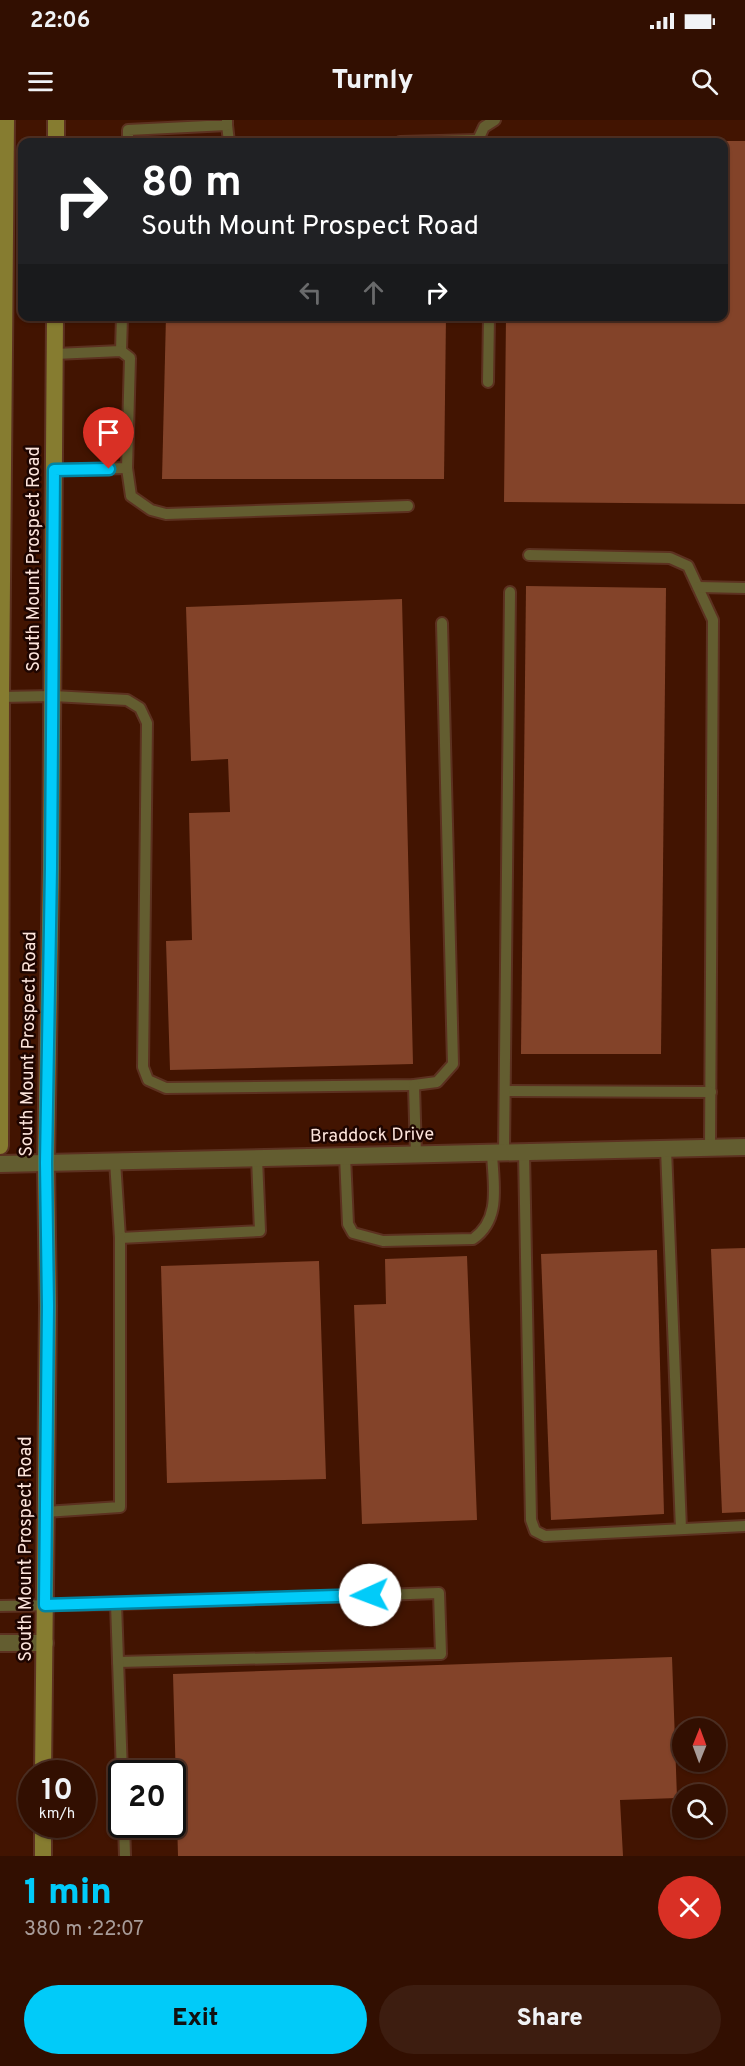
<!DOCTYPE html>
<meta charset="utf-8">
<style>
body{margin:0;font-family:Overpass,sans-serif;background:#3d1d10;color:#f1f3f6;height:100vh;display:flex;flex-direction:column;font-size:22px;white-space:nowrap}
*{box-sizing:border-box;margin:0}
p{font-size:20px;color:#a89c99}
.icon{flex:none;width:33px;height:33px;fill:none;stroke:currentColor;stroke-width:2;stroke-linecap:round;stroke-linejoin:round}
.map{position:relative;height:1736px;overflow:hidden}
.panel{display:flex;flex-direction:column;background:#320f01;flex:1}
.panel>*{flex:none}
.guide{position:absolute;left:18px;top:18px;width:710px;height:183px;border-radius:12px;box-shadow:0 2px 4px #0004,0 0 0 2px #4d2f23;background:#202124;color:#fff;overflow:hidden}
.needle{width:39px;rotate:1deg}
.buttons{position:absolute;left:672px;top:1598px;display:grid;gap:12px}
.buttons a{display:grid;place-items:center;width:54px;height:54px;border-radius:50%;background:#320f01;box-shadow:0 2px 4px #0004,0 0 0 2px #4d2f23;font-size:30px}
.speed{position:absolute;left:18px;top:1640px;display:flex;gap:12px;font-size:30px;font-weight:700;text-align:center}
.speed>*{display:grid;place-content:center;width:78px;height:78px;border-radius:50%;background:#320f01;box-shadow:0 2px 4px #0004,0 0 0 2px #4d2f23;line-height:1}
.speed small{font-size:15px;font-weight:400}
.speed .limit{border:3px solid #111;border-radius:9px;background:#fff;color:#111}
.pin{position:absolute;display:grid;place-items:center;width:51px;height:51px;color:#fff;margin:-62px -26px;border-radius:50% 50% 50% 0;rotate:-45deg;box-shadow:0 0 6px #0007}
.pin .icon{rotate:45deg}
.me{position:absolute;width:66px;margin:-33px;rotate:268deg;stroke-linejoin:round;filter:drop-shadow(0 0 4px #0008)}
.turn{display:flex;align-items:center;gap:21px;height:126px;padding:0 24px;font-size:27px}
.turn .icon{width:78px;height:78px;stroke-width:2.5}
.turn b{display:block;font-size:42px;line-height:51px}
.lanes{display:flex;align-items:center;height:57px;padding:0 24px;background:#0003;justify-content:center;gap:30px;direction:ltr}
.lanes .off{opacity:.35}
.round{display:grid;place-items:center;flex:none;width:63px;height:63px;border-radius:32px;background:#3d1d10}
.headline{display:flex;align-items:center;justify-content:space-between;height:102px;padding:0 24px}
h1{font-size:36px;font-weight:800;line-height:45px;color:#01cbf9}
.action{display:flex;gap:12px;margin-top:auto;padding:12px 24px}
.action a{flex:1;height:69px;border-radius:36px;background:#01cbf9;color:#111;font-size:24px;font-weight:800;line-height:69px;text-align:center}
.action a+a{background:#3d1d10;color:#f1f3f6}
.status{display:flex;justify-content:space-between;align-items:center;height:42px;padding:0 30px;background:#320f01;direction:ltr}
.status svg{height:16px;fill:currentColor}
header{display:flex;justify-content:space-between;align-items:center;height:78px;padding:0 24px;background:#320f01;font-size:27px;font-weight:800}
.map>svg:first-child{display:block}
.building{fill:#834329}
.lines{fill:none;stroke-linecap:round;stroke-linejoin:round}
.service-casing{stroke:#5c3120;stroke-width:14}
.minor-casing{stroke:#5c3120;stroke-width:20}
.secondary-casing{stroke:#5c3120;stroke-width:20}
.service{stroke:#635d30;stroke-width:10}
.minor{stroke:#635d30;stroke-width:16}
.secondary{stroke:#867c30;stroke-width:16}
.route-casing{stroke:#0184a2;stroke-width:15}
.route{stroke:#01cbf9;stroke-width:10}
.labels{text-anchor:middle;dominant-baseline:central;stroke-width:5;stroke-linejoin:round;paint-order:stroke}
.street-label{font-size:18px;fill:#fde5dc;stroke:#1e0500}
</style>
<div class="status"><b>22:06</b><svg viewBox="0 0 49 12"><path d="M0 12V9h3v3zM5 12V6h3v6zM10 12V3h3v9zM15 12V0h3v12zM26 1h20v11H26zM47 4h2v5h-2z"/></svg></div>
<header><svg class="icon" aria-label="menu" viewBox="0 0 24 24"><path d="M4 6h16M4 12h16M4 18h16"/></svg>Turnly<svg class="icon" aria-label="search" viewBox="0 0 24 24"><circle cx="10" cy="10" r="6"/><path d="M15 15l6 6"/></svg></header>
<div class="map">
<svg width="745" height="1736" viewBox="0 0 745 1736">
<rect width="100%" height="100%" fill="#421401"/>
<g class="building">
<polygon points="723,21 745,21 745,384 504,382 506,196 723,196"/>
<polygon points="166,196 446,196 444,359 162,359"/>
<polygon points="526,466 666,468 661,934 521,934"/>
<polygon points="402,479 413,944 170,950 166,821 192,820 189,693 230,692 228,639 191,641 186,487"/>
<polygon points="745,1128 745,1392 722,1393 711,1129"/>
<polygon points="657,1130 664,1394 551,1400 541,1134"/>
<polygon points="467,1136 477,1400 362,1404 354,1185 386,1184 385,1139"/>
<polygon points="319,1141 326,1359 167,1363 161,1146"/>
<polygon points="672,1537 677,1678 620,1680 623,1736 178,1736 173,1554"/>
</g>
<g class="lines">
<g class="service-casing">
<g id="service">
<polyline points="227,5 229,22"/>
<polyline points="128,22 128,10 227,5 227,0"/>
<polyline points="400,22 477,20"/>
<polyline points="477,22 484,7 495,0"/>
<polyline points="121,231 122,196"/>
<polyline points="488,262 489,196"/>
<polyline points="127,348 131,376 151,390 166,394 408,386"/>
<polyline points="54,350 127,348 130,238 121,231 55,234"/>
<polyline points="529,435 670,438 688,446 713,500 710,1028"/>
<polyline points="698,467 745,468"/>
<polyline points="0,577 53,576 127,580 140,588 147,603 143,947 148,960 166,968 414,965 437,962 453,944 442,503"/>
<polyline points="414,965 416,1035"/>
<polyline points="505,971 711,972"/>
<polyline points="666,1029 681,1409"/>
<polyline points="504,1032 510,472"/>
<polyline points="524,1032 531,1400 535,1411 545,1416 745,1406"/>
<path d="M345,1036L348,1104L353,1113L383,1121L473,1119C502,1099 493,1063 492,1032"/>
<polyline points="115,1041 120,1118 260,1111 257,1038"/>
<polyline points="45,1392 120,1387 120,1118"/>
<polyline points="116,1484 439,1473 441,1534 118,1542"/>
<polyline points="0,1486 116,1484 122,1653"/>
<polyline points="124,1704 125,1736"/>
</g>
</g>
<g class="minor-casing">
<g id="minor">
<polyline points="0,1044 745,1027"/>
<polyline points="0,1523 45,1523"/>
</g>
</g>
<g class="secondary-casing">
<g id="secondary">
<polyline points="56,22 56,0"/>
<polyline points="0,1026 1,577 6,0"/>
<polyline points="43,1653 48,1186 46,1043 51,748 55,196"/>
<polyline points="43,1736 43,1704"/>
</g>
</g>
<use href="#service" class="service"/>
<use href="#minor" class="minor"/>
<use href="#secondary" class="secondary"/>
</g>
<g class="lines">
<g class="route-casing">
<polyline id="route" points="109,349 54,350 51,748 46,1043 48,1186 45,1485 370,1475"/>
</g>
<use href="#route" class="route"/>
</g>
<g class="labels">
<g class="street-label">
<text transform="translate(34 439) rotate(-90)">South Mount Prospect Road</text>
<text transform="translate(29 924) rotate(-89)">South Mount Prospect Road</text>
<text transform="translate(372 1016) rotate(-1)">Braddock Drive</text>
<text transform="translate(26 1429) rotate(-90)">South Mount Prospect Road</text>
</g>
</g>
</svg>
<div class="buttons">
<a><svg class="needle" viewBox="-14 -14 28 28"><path d="M0-13l5 13h-10z" fill="#e53935"/><path d="M0 13l5-13h-10z" fill="#a89c99"/></svg></a>
<a><svg class="icon" aria-label="search" viewBox="0 0 24 24"><circle cx="10" cy="10" r="6"/><path d="M15 15l6 6"/></svg></a>
</div>
<div class="speed"><div>10<small>km/h</small></div><div class="limit">20</div></div>
<div class="pin" style="left:109px;top:349px;background:#d93025"><svg class="icon" aria-label="arrive" viewBox="0 0 24 24"><path d="M6 21V4h12l-3 4 3 4H6"/></svg></div>
<svg class="me" style="left:370px;top:1475px" viewBox="-20 -20 40 40"><circle r="19" fill="#fff"/><path d="M0-13L10 11 0 6-10 11z" fill="#01cbf9"/></svg>
<div class="guide">
<div class="turn"><svg class="icon" aria-label="right" viewBox="0 0 24 24"><path d="M7 20v-9h11M14 6l5 5-5 5"/></svg><div><b>80 m</b>South Mount Prospect Road</div></div>
<div class="lanes"><svg class="icon off" aria-label="left" viewBox="0 0 24 24"><path d="M17 20v-9H6M10 6l-5 5 5 5"/></svg><svg class="icon off" aria-label="ahead" viewBox="0 0 24 24"><path d="M12 20V5M6 11l6-6 6 6"/></svg><svg class="icon" aria-label="right" viewBox="0 0 24 24"><path d="M7 20v-9h11M14 6l5 5-5 5"/></svg></div>
</div>
</div>
<section class="panel">
<div class="headline"><div><h1>1 min</h1><p>380 m · 22:07</p></div><a class="round" style="background:#d93025;color:#fff"><svg class="icon" aria-label="close" viewBox="0 0 24 24"><path d="M6 6l12 12M18 6L6 18"/></svg></a></div>
<div class="action"><a>Exit</a><a>Share</a></div>
</section>
